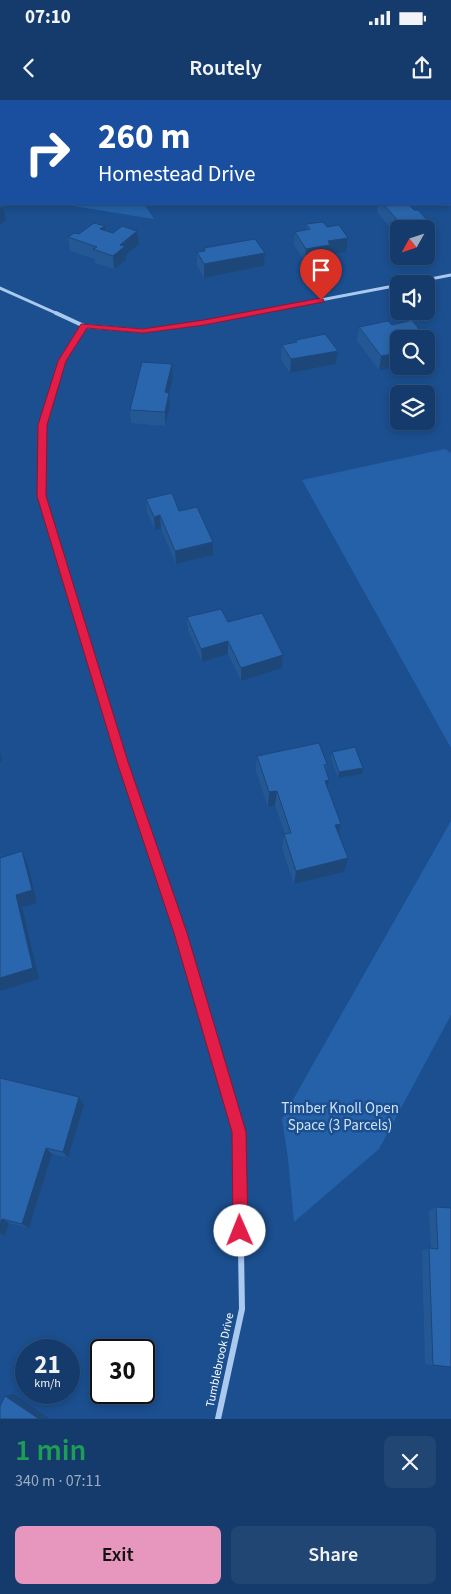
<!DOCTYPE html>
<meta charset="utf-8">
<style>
body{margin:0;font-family:"Source Sans 3",sans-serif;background:#214673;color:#f1f3f6;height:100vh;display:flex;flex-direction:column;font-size:19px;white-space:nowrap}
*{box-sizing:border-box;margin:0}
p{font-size:16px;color:#9dadc1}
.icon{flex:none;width:28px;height:28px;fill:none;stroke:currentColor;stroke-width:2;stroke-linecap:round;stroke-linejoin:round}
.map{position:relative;height:1319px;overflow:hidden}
.panel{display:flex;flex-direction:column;background:#143b6b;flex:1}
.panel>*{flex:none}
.top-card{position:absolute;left:0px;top:0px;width:451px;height:105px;box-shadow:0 2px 8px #0003,0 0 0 1px #33557e;background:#1a4fa0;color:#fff;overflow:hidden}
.needle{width:32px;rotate:230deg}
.tools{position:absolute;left:390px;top:120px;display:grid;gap:10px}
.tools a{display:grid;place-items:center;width:45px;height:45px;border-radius:8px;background:#143b6b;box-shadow:0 2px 8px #0003,0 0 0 1px #33557e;font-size:25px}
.speed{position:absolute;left:15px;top:1239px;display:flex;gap:10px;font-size:25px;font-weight:700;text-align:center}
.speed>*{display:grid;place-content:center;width:65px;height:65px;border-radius:50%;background:#143b6b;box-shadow:0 2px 8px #0003,0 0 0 1px #33557e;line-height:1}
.speed small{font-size:12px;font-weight:400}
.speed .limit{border:2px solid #111;border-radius:8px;background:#fff;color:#111}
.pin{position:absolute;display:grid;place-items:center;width:42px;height:42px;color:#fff;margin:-51px -21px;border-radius:50% 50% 50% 0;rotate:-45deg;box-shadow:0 0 5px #0007}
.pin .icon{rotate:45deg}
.me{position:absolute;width:55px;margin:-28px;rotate:359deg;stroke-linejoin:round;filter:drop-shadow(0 0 4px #0008)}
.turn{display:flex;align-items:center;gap:18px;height:105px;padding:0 15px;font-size:22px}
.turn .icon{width:65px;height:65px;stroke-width:2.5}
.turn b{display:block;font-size:35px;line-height:42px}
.round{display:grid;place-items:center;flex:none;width:52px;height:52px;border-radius:8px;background:#214673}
.head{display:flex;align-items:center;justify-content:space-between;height:85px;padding:0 15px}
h1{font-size:30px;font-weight:600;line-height:38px;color:#1e9e55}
.primary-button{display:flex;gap:10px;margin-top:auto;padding:10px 15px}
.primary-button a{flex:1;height:58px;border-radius:8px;background:#e797bd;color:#111;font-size:20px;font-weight:600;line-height:58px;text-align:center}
.primary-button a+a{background:#214673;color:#f1f3f6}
.status{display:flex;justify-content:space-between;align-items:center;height:35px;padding:0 25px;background:#143b6b;direction:ltr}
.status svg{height:14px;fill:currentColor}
header{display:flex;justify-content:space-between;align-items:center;height:65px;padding:0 15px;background:#143b6b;font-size:22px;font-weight:600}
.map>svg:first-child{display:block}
.green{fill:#2461a8}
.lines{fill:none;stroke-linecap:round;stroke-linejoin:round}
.street-far3{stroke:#a9c9ee;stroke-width:3}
.street-far2{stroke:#a9c9ee;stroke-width:4}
.street-far1{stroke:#a9c9ee;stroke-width:5}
.street{stroke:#a9c9ee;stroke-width:6}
.wall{fill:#245895}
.shaded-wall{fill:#1d4779}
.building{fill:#2a66ad;stroke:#1d4779}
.route{fill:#e11d48;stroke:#92132f}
.labels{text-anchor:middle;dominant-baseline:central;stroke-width:5;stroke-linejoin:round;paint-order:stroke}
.street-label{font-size:12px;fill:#fff;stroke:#1b4f8f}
.near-park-label{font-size:15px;fill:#cfe3fa;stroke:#1b4f8f}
</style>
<div class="status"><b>07:10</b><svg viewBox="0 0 49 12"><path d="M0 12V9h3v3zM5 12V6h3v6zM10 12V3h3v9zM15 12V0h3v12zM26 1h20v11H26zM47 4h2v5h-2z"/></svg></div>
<header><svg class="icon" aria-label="back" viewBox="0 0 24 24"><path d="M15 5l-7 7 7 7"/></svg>Routely<svg class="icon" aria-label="share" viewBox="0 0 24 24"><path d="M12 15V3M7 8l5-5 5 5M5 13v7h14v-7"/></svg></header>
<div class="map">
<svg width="451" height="1319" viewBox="0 0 451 1319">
<rect width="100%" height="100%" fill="#1b4f8f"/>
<g class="green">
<polygon points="60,104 144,104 154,119"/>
<polygon points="445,349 451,353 451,648 302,380"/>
<polygon points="451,721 451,915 379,1049 294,1122 288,1059 282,1019"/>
</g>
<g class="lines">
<g class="street-far3">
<polyline points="405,184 451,175"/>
<polyline points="0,188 58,214"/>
<polyline points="247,214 399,185"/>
</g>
<g class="street-far2">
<polyline points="56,213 84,226 143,231 203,223 254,213"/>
<polyline points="70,492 41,396 42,325 62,261 84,226"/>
</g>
<polyline class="street-far1" points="70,491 122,662 186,852"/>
<polyline class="street" points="185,851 239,1032 242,1209 218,1319"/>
</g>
<g class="wall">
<polygon points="451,14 451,26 450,25"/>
<polygon points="378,104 408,104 414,110 430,123 428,136 426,137 426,129 399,129 399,148 397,148 388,137 389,126 377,112"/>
<polygon points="306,124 327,127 348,138 346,152 329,155 329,159 305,162 294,145 295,132 306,130"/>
<polygon points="105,131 139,144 126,155 126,160 114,169 95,163 95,159 70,151 68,137 79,134"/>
<polygon points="204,148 265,153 264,166 204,178 197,166 197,152 204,151"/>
<polygon points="392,225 399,239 379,270 357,241 359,227"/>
<polygon points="296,240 338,251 336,264 290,273 281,259 282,245 295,242"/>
<polygon points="172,264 173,278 169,293 170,306 165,326 131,323 130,310"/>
<polygon points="146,399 179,411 213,442 213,455 176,464 161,429 155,430 147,412"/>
<polygon points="187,517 228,522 283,555 282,568 241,581 228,554 202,562 188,530"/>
<polygon points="332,652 362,674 338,678 331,658"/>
<polygon points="257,656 327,664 326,670 329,680 328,688 341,724 339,734 344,772 294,784 282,748 284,734 285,734 275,705 268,707 256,671"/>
<polygon points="0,978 79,997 84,1005 68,1058 52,1054 29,1128 9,1123 5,1136 0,1135"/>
<polygon points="436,1107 451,1267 425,1264 422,1151 429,1148 431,1148 429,1111"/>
</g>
<g class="shaded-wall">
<polygon points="437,0 451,0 451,2 450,2 450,1 437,1"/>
<polygon points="3,107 6,120 0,125 0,109"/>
<polygon points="430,123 428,136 426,137 426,129 413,129 414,126"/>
<polygon points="105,126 106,139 100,129"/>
<polygon points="137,131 139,144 126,155 126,160 114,169 113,156 120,145"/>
<polygon points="348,138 346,152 329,155 329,159 305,162 306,149 328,141"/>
<polygon points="265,153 264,166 204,178 204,164"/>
<polygon points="397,242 399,242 399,266 379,270 381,256"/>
<polygon points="338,251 336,264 290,273 291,259"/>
<polygon points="172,264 173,278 169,293 170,306 165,326 165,292"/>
<polygon points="160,415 161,429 155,430 154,417"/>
<polygon points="213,442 213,455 176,464 175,451"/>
<polygon points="228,541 228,554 202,562 201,549"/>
<polygon points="283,555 282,568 241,581 241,568"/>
<polygon points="0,651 2,661 0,662"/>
<polygon points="363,668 362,674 338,678 339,672"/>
<polygon points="329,680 326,695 325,681"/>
<polygon points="277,691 275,705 268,707 269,692"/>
<polygon points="341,724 338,738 335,725"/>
<polygon points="22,751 28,765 37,803 22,807 39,879 0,891 0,878 16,795"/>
<polygon points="348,758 344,772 294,784 296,771"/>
<polygon points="79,997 84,1005 68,1058 63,1052"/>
<polygon points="46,1048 52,1054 29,1128 22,1124"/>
<polygon points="2,1119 9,1123 5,1136 0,1134 0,1124"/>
<polygon points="14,1294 50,1319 39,1319 5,1296"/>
</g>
<g class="building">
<polygon points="295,0 318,0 319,1 296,1"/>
<polygon points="383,104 408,104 414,110 418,110 430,123 414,126 416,129 399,129 399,134 390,123 399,122"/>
<polygon points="323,122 327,127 339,125 348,138 328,141 330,145 306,149 295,132 310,129 306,124"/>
<polygon points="94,123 105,126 100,129 113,133 122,126 137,131 120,145 125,146 113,156 93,149 97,147 68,137 74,133 79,134"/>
<polygon points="255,139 265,153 204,164 197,152 205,151 204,148"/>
<polygon points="412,220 424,236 419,237 420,239 399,239 399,242 397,242 399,244 399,253 381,256 359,227 388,221 392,225"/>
<polygon points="325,234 338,251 291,259 282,245 297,242 296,240"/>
<polygon points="142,262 172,264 165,292 169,293 165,312 130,310"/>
<polygon points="172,393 179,411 197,407 213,442 175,451 160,415 154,417 146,399"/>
<polygon points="221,509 228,522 262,513 283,555 241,568 228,541 201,549 187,517"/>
<polygon points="319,643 327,664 324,665 329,680 325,681 341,724 335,725 348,758 296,771 284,734 291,733 277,691 269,692 257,656"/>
<polygon points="355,647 363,668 339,672 332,652"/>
<polygon points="22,751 32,790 16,795 33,868 0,878 0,758"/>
<polygon points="0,978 79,997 63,1052 46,1048 22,1124 2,1119 0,1124"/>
<polygon points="436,1107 451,1108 451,1267 433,1265 429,1148 438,1149"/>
<polygon points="5,1296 39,1319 0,1319 0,1306"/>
</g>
<polygon class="route" points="321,198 324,200 323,202 204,225 143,233 87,228 66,261 47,325 46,396 128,662 187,833 246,1032 248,1131 246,1136 240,1138 235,1136 233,1131 232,1032 174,833 117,662 37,396 38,325 58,261 81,224 143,229 204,220"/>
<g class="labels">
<g class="street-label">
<text transform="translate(220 1260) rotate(-78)">Tumblebrook Drive</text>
</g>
<g class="near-park-label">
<text x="340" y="1008">Timber Knoll Open<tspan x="340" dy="17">Space (3 Parcels)</tspan></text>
</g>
</g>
</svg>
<div class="tools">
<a><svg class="needle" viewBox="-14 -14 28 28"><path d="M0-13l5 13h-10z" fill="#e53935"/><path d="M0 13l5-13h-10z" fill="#9dadc1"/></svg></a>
<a><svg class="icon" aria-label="sound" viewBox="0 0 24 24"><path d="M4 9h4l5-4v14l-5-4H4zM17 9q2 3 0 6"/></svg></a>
<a><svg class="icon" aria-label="search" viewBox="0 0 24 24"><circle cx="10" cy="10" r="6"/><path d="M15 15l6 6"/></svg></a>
<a><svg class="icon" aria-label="layers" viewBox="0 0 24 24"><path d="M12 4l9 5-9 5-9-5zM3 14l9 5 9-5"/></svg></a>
</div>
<div class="speed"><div>21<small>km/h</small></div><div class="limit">30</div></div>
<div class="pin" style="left:321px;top:200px;background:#d93025"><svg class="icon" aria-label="arrive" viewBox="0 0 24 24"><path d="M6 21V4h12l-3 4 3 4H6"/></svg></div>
<svg class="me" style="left:240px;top:1131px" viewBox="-20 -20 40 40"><circle r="19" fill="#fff"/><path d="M0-13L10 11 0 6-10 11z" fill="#e11d48"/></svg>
<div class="top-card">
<div class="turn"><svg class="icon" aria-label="right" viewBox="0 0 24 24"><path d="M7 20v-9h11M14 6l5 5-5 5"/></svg><div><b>260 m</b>Homestead Drive</div></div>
</div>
</div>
<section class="panel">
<div class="head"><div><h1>1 min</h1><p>340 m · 07:11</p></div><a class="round"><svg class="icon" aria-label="close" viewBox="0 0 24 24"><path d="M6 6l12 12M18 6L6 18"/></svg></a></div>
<div class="primary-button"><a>Exit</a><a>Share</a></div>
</section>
